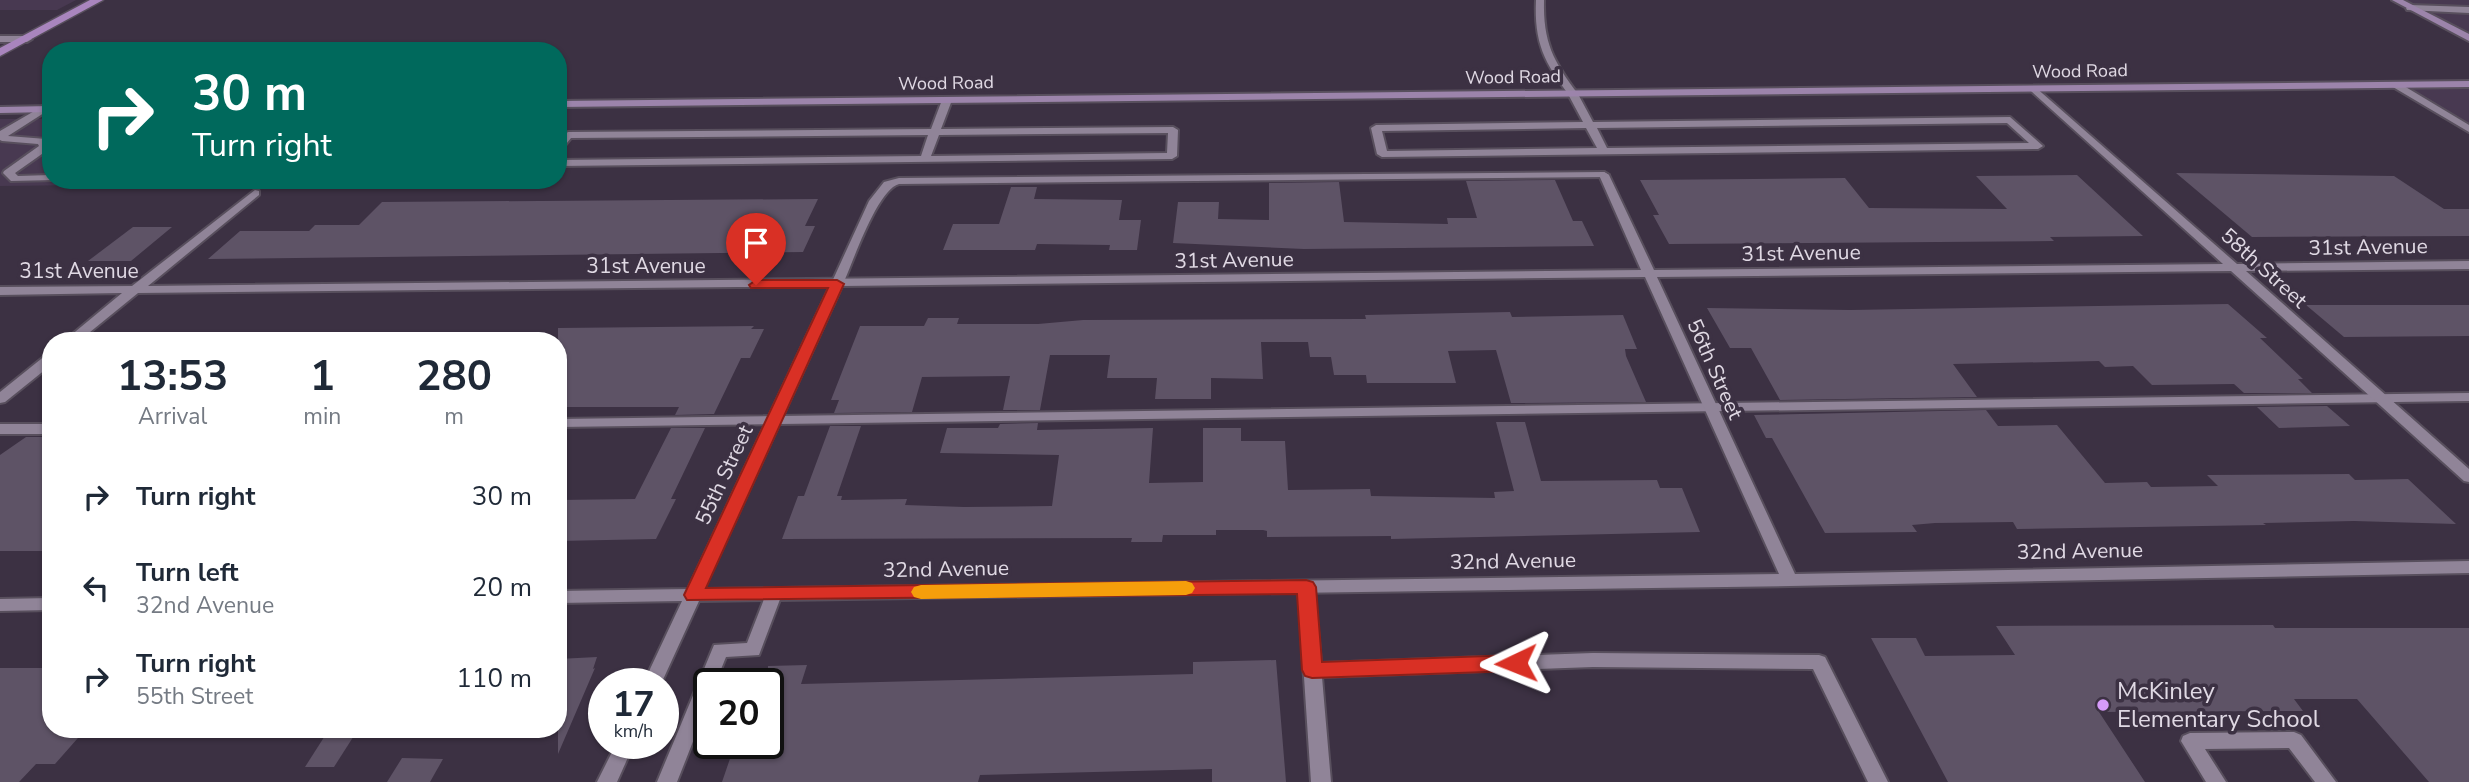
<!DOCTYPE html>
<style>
body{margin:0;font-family:"Nunito Sans",sans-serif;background:#f2f2f3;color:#1f2937;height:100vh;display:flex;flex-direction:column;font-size:26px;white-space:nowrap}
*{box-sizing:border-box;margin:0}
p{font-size:23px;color:#747a83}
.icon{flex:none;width:38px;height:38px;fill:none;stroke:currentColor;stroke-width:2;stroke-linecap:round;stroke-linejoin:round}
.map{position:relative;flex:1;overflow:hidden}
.details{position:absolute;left:42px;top:332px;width:525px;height:406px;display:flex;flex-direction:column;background:#fff;border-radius:28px;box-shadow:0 2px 5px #0004}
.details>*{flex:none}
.guide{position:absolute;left:42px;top:42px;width:525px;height:147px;border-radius:28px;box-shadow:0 2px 5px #0004;background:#00695c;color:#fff;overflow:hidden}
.speed{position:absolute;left:588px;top:668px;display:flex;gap:14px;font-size:35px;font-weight:700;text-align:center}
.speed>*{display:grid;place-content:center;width:91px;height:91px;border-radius:50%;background:#fff;box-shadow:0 2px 5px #0004;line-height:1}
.speed small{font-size:18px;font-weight:400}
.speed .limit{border:4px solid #111;border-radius:10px;background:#fff;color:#111}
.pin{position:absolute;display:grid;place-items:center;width:60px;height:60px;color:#fff;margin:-72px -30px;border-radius:50% 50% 50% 0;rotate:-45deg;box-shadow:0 0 7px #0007}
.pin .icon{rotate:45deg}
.me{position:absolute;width:77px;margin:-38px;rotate:268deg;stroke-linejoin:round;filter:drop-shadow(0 0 5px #0008)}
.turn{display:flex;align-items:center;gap:24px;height:147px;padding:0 35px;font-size:32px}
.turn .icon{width:91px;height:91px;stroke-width:2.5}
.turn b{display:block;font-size:49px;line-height:60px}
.eta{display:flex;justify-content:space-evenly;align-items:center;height:119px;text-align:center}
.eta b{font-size:42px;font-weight:700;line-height:49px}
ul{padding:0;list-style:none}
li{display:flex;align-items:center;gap:21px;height:91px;padding:0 35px}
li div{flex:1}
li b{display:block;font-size:26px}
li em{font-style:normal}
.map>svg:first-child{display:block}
.built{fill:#483951}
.building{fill:#5e5366}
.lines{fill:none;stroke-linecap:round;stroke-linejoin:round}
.lane-casing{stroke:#584f5d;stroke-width:4}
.street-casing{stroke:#584f5d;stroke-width:4}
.secondary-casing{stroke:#584f5d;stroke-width:4}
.primary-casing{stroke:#584f5d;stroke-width:3}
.lane{fill:#908498;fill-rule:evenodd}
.street{fill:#908498;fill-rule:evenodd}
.secondary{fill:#9c84ab;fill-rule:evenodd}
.primary{fill:#a985be;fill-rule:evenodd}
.route{fill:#d93025;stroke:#8d1f18;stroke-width:2}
.slow{fill:#f59e0b}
.poi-dot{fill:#d69bfa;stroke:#3c3143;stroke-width:2.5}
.labels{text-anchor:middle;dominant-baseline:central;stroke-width:7;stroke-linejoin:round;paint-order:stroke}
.far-street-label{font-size:18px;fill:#e0d9e4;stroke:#3c3143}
.street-label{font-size:21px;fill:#e0d9e4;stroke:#3c3143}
.near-poi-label{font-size:24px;fill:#e0d9e4;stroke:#3c3143;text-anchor:start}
</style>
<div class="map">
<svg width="2469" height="782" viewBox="0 0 2469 782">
<rect width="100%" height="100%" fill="#3c3143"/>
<g class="built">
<polygon points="0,0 76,0 57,10 0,10"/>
<polygon points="2396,0 2469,0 2469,38"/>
<polygon points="2469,84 2469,128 2396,85"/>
<polygon points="0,119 51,119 51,180 497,180 0,186"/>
</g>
<g class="building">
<polygon points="2176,173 2394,176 2444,209 2469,209 2469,236 2252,237"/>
<polygon points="2077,175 2143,236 2050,237 2054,241 1669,244 1653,215 1659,215 1640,180 1845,178 1869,208 2007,209 1976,176"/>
<polygon points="1555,180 1573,221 1582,221 1594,246 1304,249 1173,243 1178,202 1219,202 1218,219 1269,220 1269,183 1339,182 1344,222 1448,224 1447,218 1477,218 1466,181"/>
<polygon points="1011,187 1037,187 1034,199 1122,200 1119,220 1141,220 1137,250 1109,250 1110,245 1037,244 1035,250 943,250 953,224 999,224"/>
<polygon points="818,199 805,226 815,226 803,252 208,259 240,231 309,231 315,225 359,225 382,202"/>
<polygon points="133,227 172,227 131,261 88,261"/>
<polygon points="2228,304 2267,338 2260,338 2303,379 2298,379 2312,393 2244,393 2234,384 2152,385 2133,366 2105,367 2099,361 1953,364 1977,397 1780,400 1751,348 1730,348 1707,308 1850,310"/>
<polygon points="2306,305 2469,305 2469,336 2344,337"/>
<polygon points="1510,312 1512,317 1623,315 1637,349 1625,349 1626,356 1646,402 1511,403 1496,350 1448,351 1456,383 1367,383 1366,375 1334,375 1331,357 1310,357 1308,342 1261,342 1263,379 1211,378 1211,399 1155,399 1157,378 1107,378 1110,355 1050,355 1040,410 1003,410 1010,376 922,377 912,412 834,413 839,400 831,400 860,326 924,326 928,318 959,318 957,324 1038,324 1083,320 1366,319 1365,315"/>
<polygon points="754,326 751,329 764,329 750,358 741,358 714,414 675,415 679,407 558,407 558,328"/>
<polygon points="2327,406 2350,426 2279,428 2257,407"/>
<polygon points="1986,410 1998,426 2057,425 2105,483 2147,482 2151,487 2218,486 2207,475 2349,474 2355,480 2408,479 2456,524 2354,521 2263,523 2266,525 2017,529 2013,522 1935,523 1912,525 1917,532 1825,533 1772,438 1766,438 1754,415"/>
<polygon points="1496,422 1525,422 1541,481 1657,480 1660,488 1682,488 1700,532 1391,539 1391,536 1267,537 1267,531 1263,530 1216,530 1216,535 1163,535 1162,542 1131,542 1132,538 782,539 798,496 804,496 830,426 861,426 837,496 842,496 841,500 907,499 905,505 964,507 1052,506 1059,455 940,453 947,428 998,428 1000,424 1038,423 1037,430 1153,428 1149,483 1203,482 1203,428 1241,428 1241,441 1285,441 1288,490 1370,489 1371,496 1495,498 1494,492 1514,491"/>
<polygon points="671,428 705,428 671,499 676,499 656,539 558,541 558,500 635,499"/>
<polygon points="26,437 51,437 51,551 0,551 0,455"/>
<polygon points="2273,625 2275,628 2469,628 2469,782 2429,782 2357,699 2294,699 2303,711 2099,712 2145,782 1948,782 1871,638 1916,638 1925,656 2015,655 1996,626"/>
<polygon points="597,657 593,669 595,668 558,754 558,659"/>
<polygon points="1276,660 1286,782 1212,782 1212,769 980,775 978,782 722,782 735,744 768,744 768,666 807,665 801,684 1193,674 1193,662"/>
<polygon points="0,668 51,668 51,730 85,730 55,764 36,764 19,782 0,782"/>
<polygon points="328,731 357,731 334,767 305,767"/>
<polygon points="402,758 443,759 430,782 387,782"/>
</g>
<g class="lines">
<g class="lane-casing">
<g id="lane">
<polygon points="2410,5 2469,7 2469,13 2407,10 2406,8"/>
<polygon points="0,36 27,36 32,39 27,42 0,42"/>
<polygon points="2393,83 2399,83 2469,125 2469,132 2393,87"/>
<path d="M1573,91L1578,94L1593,122L2010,117L2043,146L2038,149L1382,157L1377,154L1371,128L1376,125L1583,122L1568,94ZM2007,123L2029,143L1607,148L1597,128ZM1586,128L1597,148L1387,151L1382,131Z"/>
<path d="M947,97L952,100L941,129L1173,127L1178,130L1177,156L1172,159L558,166V160L921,156L928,135L571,138L562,149L558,150V140L568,132L931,129L942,100ZM1168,133L1167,153L931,156L939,135Z"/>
<polygon points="43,106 48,109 47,111 8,136 46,139 50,147 49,149 15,173 18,176 51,175 51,180 55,180 11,181 3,173 4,171 39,146 38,144 2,141 0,140 0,131"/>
<path d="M1604,172L1609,175L1608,177L899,184C877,190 853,262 843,284L837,288L831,284L869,201L884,182L899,178Z"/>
<polygon points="2469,393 2469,401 558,427 558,419"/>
<rect x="0" y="424" width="51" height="10"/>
<polygon points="1306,581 1312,583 1314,587 1321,663 1593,653 1819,655 1825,657 1888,782 1868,782 1813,669 1593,667 1322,677 1331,782 1311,782 1298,587 1300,583"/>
<polygon points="774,588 780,590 782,594 759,655 726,657 715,684 709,684 709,701 677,782 657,782 714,645 747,643 766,594 768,590"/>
<polygon points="2294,732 2301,735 2336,782 2315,782 2289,748 2205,749 2226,782 2206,782 2181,741 2183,736 2190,733"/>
</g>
</g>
<g class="street-casing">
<g id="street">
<path d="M1536,0H1544C1543,42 1553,61 1578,94L1576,96H1570C1544,63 1534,42 1536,0Z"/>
<path d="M2034,86L2237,264L2469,261V269L2246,271L2469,469V482L2464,481L2231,271L1657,277L1795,574L2469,561V573L1790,586L699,601L661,684H643L682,601L558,603V591L688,589L830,286L138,293L79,341H64L122,293L0,295V287L132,286L255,190L259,191V195L148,286L1641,270L1599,175L1604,172L1609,175L1654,270L2223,264L2031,91V87ZM1645,277L1779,574L704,589L842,286Z"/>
<polygon points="51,354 51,365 5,402 0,403 0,392 46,355"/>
<polygon points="51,598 51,610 0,611 0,599"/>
<polygon points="616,744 634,744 617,782 597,782"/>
</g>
</g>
<g class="secondary-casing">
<g id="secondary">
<polygon points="2392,0 2403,0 2469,34 2469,41"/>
<polygon points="2469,81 2469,87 558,107 558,101"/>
<polygon points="51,106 51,112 0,113 0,107"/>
</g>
</g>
<g class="primary-casing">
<polygon id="primary" points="90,0 103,0 0,56 0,48"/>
</g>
<use href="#lane" class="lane"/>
<use href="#street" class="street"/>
<use href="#secondary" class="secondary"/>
<use href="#primary" class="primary"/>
</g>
<polygon class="route" points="756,280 837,280 844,284 706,588 1306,580 1313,582 1316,587 1322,662 1516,655 1524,658 1526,663 1524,669 1516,671 1312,678 1305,676 1302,670 1297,594 687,600 684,595 828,288 751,288 749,285"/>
<polygon class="slow" points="1186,581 1192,583 1195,588 1192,593 1186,595 921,599 914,597 911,592 914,587 921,585"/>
<circle class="poi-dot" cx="2103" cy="705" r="7"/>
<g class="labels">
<g class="far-street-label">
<text transform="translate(2080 71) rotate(-1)">Wood Road</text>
<text transform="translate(1513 77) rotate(-1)">Wood Road</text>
<text transform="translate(946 83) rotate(-1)">Wood Road</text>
</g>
<g class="street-label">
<text transform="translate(2368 247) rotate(-1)">31st Avenue</text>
<text transform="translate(1801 253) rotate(-1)">31st Avenue</text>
<text transform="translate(1234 260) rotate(-1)">31st Avenue</text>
<text x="646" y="266">31st Avenue</text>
<text transform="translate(2264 268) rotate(42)">58th Street</text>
<text x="79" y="271">31st Avenue</text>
<text transform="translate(1715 369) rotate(66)">56th Street</text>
<text transform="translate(724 475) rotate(-65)">55th Street</text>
<text transform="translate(2080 551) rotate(-1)">32nd Avenue</text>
<text transform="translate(1513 561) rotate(-1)">32nd Avenue</text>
<text transform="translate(946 569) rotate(-1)">32nd Avenue</text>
</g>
<g class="near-poi-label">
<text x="2117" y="691">McKinley<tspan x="2117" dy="28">Elementary School</tspan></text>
</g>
</g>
</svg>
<div class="speed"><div>17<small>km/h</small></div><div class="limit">20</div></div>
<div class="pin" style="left:756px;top:285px;background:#d93025"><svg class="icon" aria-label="arrive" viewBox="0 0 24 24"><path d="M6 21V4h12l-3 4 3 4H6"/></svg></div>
<svg class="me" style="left:1516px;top:663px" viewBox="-20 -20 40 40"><path d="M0-17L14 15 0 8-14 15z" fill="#d93025" stroke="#fff" stroke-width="4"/></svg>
<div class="guide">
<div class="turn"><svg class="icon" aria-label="right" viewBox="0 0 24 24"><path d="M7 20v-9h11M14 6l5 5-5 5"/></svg><div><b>30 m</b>Turn right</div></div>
</div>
<section class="details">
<div class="eta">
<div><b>13:53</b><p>Arrival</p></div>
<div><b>1</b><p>min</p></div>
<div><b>280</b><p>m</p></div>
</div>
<ul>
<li><svg class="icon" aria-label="right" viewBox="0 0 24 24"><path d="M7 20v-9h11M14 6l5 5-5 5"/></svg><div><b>Turn right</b></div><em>30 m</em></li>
<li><svg class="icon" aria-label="left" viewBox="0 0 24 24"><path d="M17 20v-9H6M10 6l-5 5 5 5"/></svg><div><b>Turn left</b><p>32nd Avenue</p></div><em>20 m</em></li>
<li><svg class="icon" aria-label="right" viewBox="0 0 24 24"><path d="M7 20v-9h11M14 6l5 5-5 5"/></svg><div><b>Turn right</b><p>55th Street</p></div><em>110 m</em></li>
</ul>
</section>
</div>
